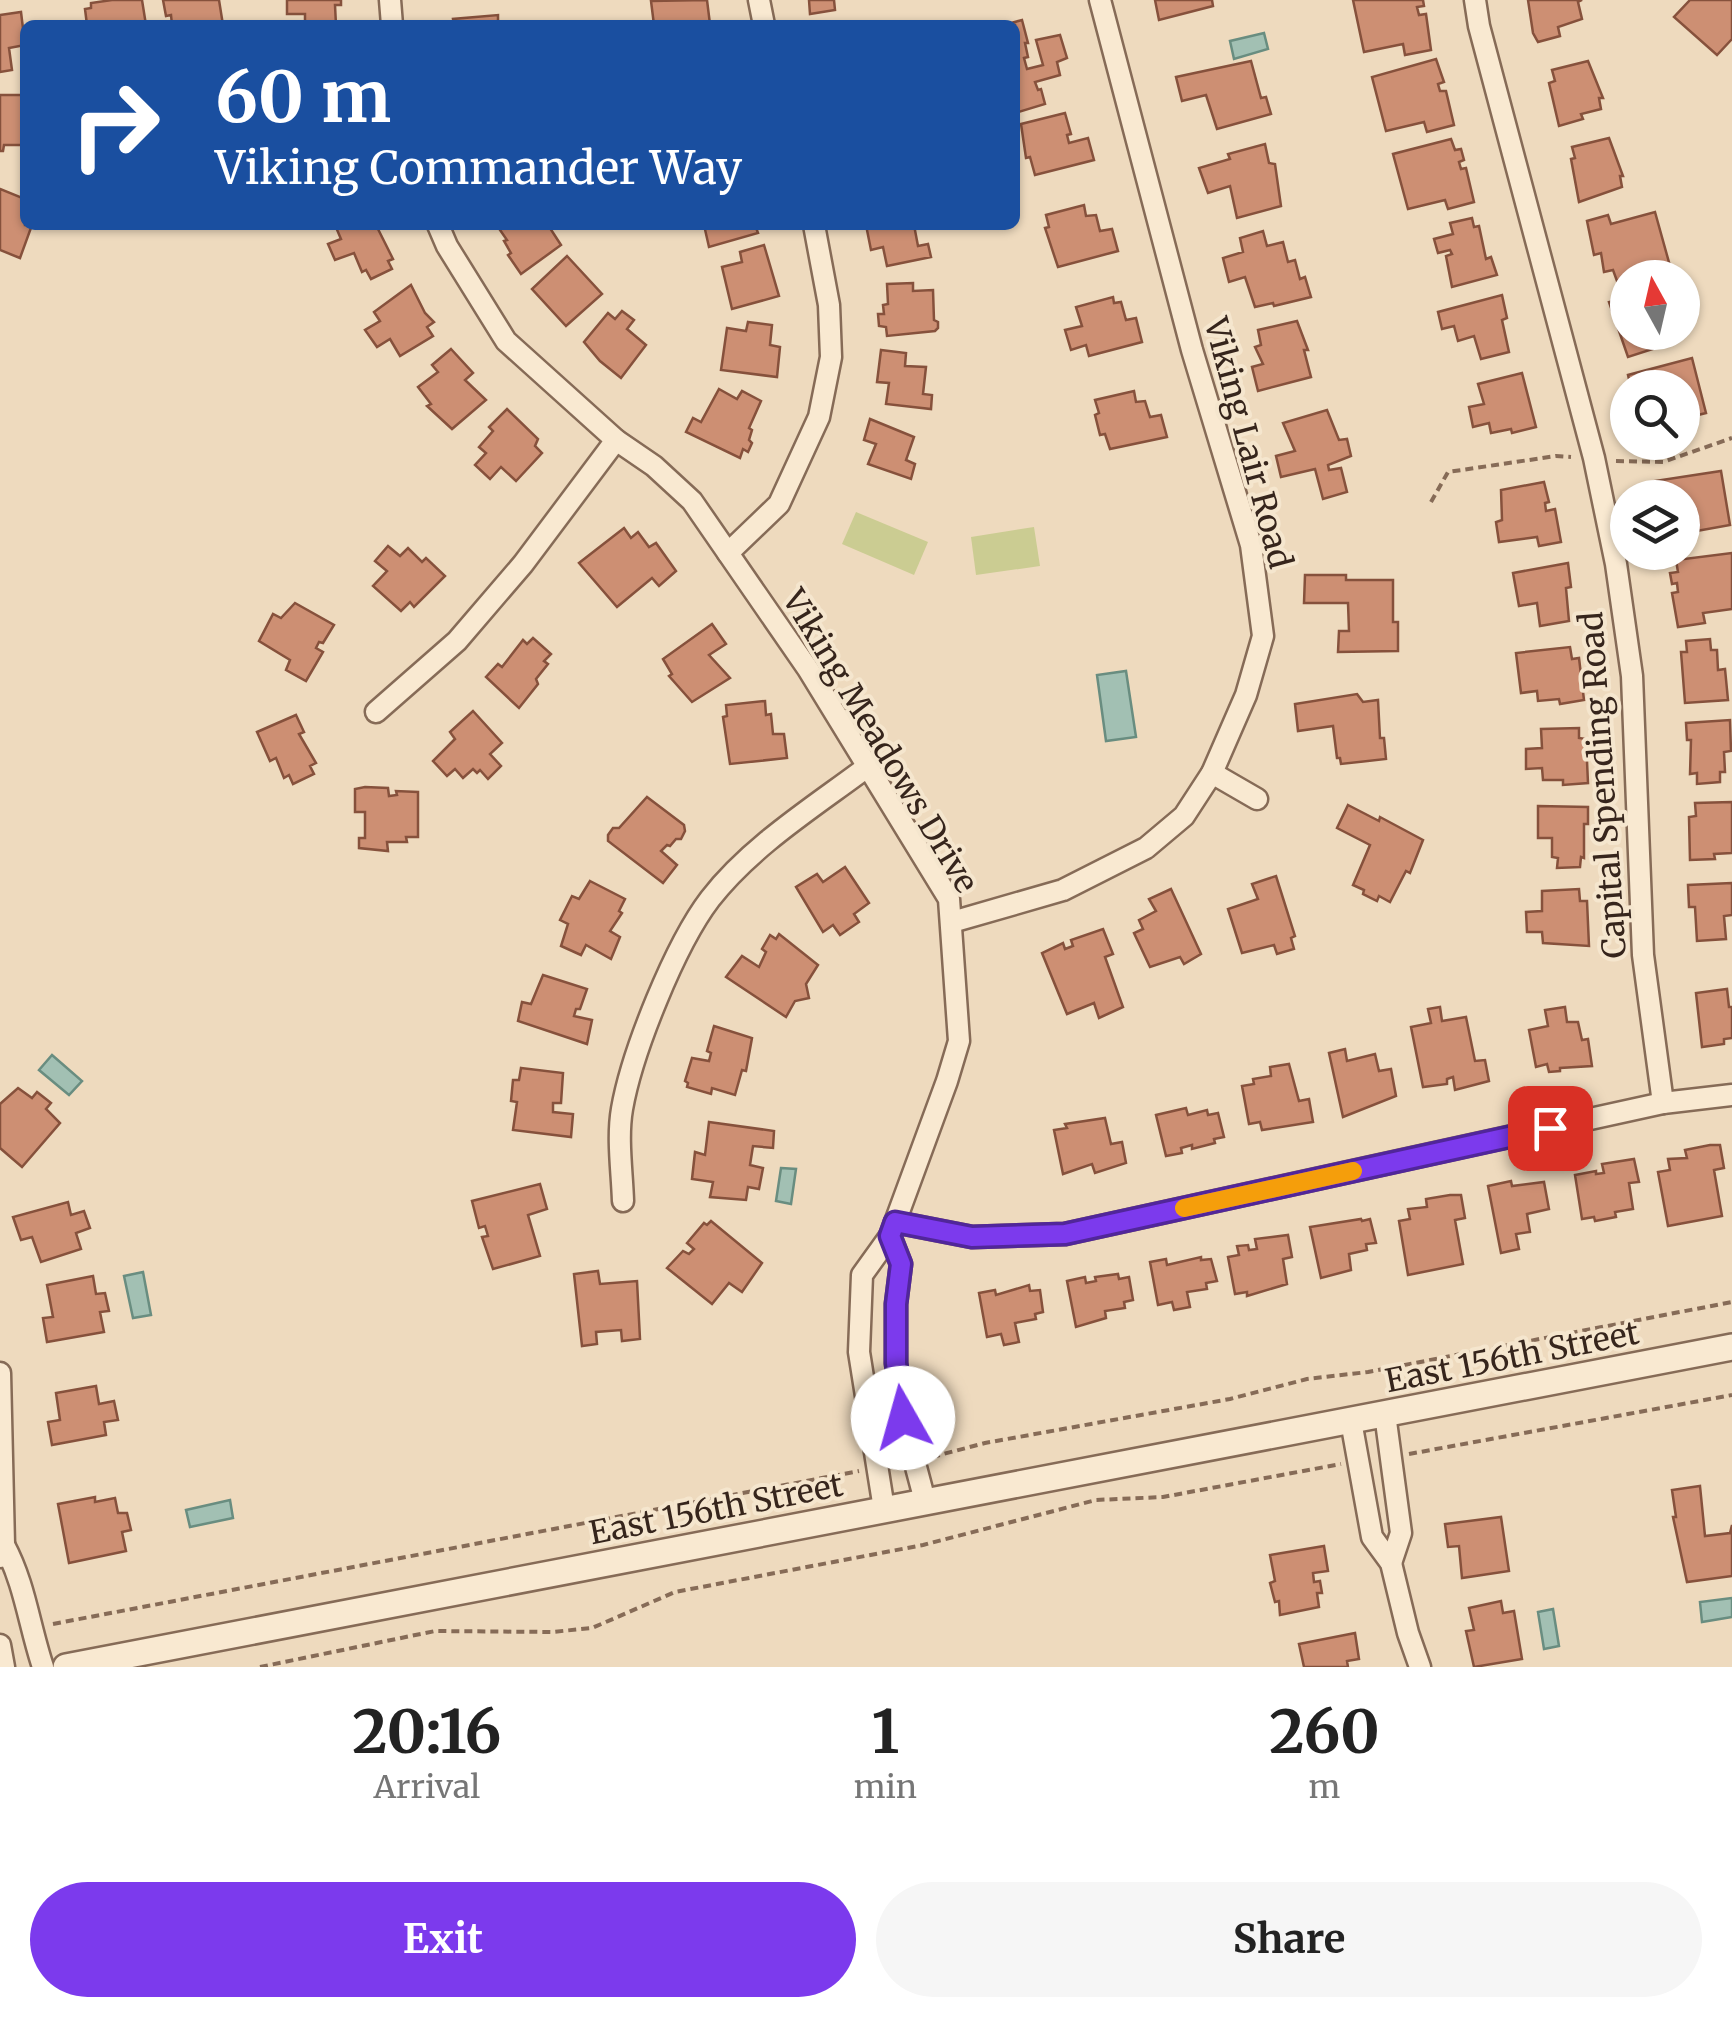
<!DOCTYPE html>
<style>
body{margin:0;font-family:Merriweather,serif;background:#f6f6f6;color:#222;height:100vh;display:flex;flex-direction:column;font-size:38px;white-space:nowrap}
*{box-sizing:border-box;margin:0}
p{font-size:32px;color:#767676}
.icon{flex:none;width:55px;height:55px;fill:none;stroke:currentColor;stroke-width:2;stroke-linecap:round;stroke-linejoin:round}
.map{position:relative;height:1667px;overflow:hidden}
.details{display:flex;flex-direction:column;background:#fff;flex:1}
.details>*{flex:none}
.banner{position:absolute;left:20px;top:20px;width:1000px;height:210px;border-radius:15px;box-shadow:0 2px 8px #0004;background:#1a4fa0;color:#fff;overflow:hidden}
.needle{width:65px;rotate:352deg}
.buttons{position:absolute;left:1610px;top:260px;display:grid;gap:20px}
.buttons a{display:grid;place-items:center;width:90px;height:90px;border-radius:50%;background:#fff;box-shadow:0 2px 8px #0004;font-size:50px}
.pin{position:absolute;display:grid;place-items:center;width:85px;height:85px;color:#fff;margin:-42px;border-radius:20px;box-shadow:0 5px 15px #0006}
.me{position:absolute;width:110px;margin:-55px;rotate:353deg;stroke-linejoin:round;filter:drop-shadow(0 0 8px #0008)}
.turn{display:flex;align-items:center;gap:35px;height:210px;padding:0 30px;font-size:45px}
.turn .icon{width:130px;height:130px;stroke-width:2.5}
.turn b{display:block;font-size:70px;line-height:85px}
.eta{display:flex;justify-content:space-evenly;align-items:center;height:170px;text-align:center}
.eta b{font-size:60px;font-weight:700;line-height:70px}
.primary-button{display:flex;gap:20px;margin-top:auto;padding:20px 30px}
.primary-button a{flex:1;height:115px;border-radius:60px;background:#7c3aed;color:#fff;font-size:40px;font-weight:700;line-height:115px;text-align:center}
.primary-button a+a{background:#f6f6f6;color:#222}
.map>svg:first-child{display:block}
.green{fill:#cbcc92}
.water{fill:#a2c0b3;stroke:#698d80;stroke-width:2.5}
.building{fill:#cd8f73;stroke:#86513c;stroke-width:2.5}
.lines{fill:none;stroke-linecap:round;stroke-linejoin:round}
.minor-casing{stroke:#866b57;stroke-width:25}
.tertiary-casing{stroke:#866b57;stroke-width:30}
.path{stroke:#866b57;stroke-width:4;stroke-dasharray:8 5;stroke-linecap:butt}
.minor{stroke:#f9e9d1;stroke-width:20}
.tertiary{stroke:#f9e9d1;stroke-width:25}
.route-casing{stroke:#51269a;stroke-width:25}
.route{stroke:#7c3aed;stroke-width:18}
.slow{stroke:#f59e0b;stroke-width:18}
.labels{text-anchor:middle;dominant-baseline:central;stroke-width:8;stroke-linejoin:round;paint-order:stroke}
.street-label{font-size:32px;fill:#36251c;stroke:#f5e6ce}
</style>
<div class="map">
<svg width="1732" height="1667" viewBox="0 0 1732 1667">
<rect width="100%" height="100%" fill="#eedabe"/>
<g class="green">
<polygon points="856,512 928,542 914,575 842,544"/>
<polygon points="1034,527 1040,566 976,575 971,537"/>
</g>
<g class="water">
<polygon points="1264,33 1268,49 1234,59 1230,41"/>
<polygon points="1126,671 1136,737 1106,741 1097,675"/>
<polygon points="52,1055 82,1081 69,1095 39,1070"/>
<polygon points="781,1168 796,1169 791,1204 776,1201"/>
<polygon points="143,1272 151,1315 133,1318 124,1276"/>
<polygon points="230,1500 233,1518 190,1527 186,1510"/>
<polygon points="1732,1598 1732,1617 1702,1622 1700,1602"/>
<polygon points="1553,1609 1559,1646 1544,1649 1538,1612"/>
</g>
<g class="building">
<polygon points="112,0 142,0 146,25 87,25 85,9 91,8 91,3"/>
<polygon points="163,0 219,0 223,25 172,25 171,15 166,16"/>
<polygon points="287,0 341,0 341,5 335,5 336,25 305,25 305,14 287,14"/>
<polygon points="707,0 710,24 654,25 651,1"/>
<polygon points="809,0 834,0 835,10 810,14"/>
<polygon points="1155,0 1212,0 1213,6 1159,20"/>
<polygon points="1353,0 1423,0 1424,6 1417,7 1419,15 1426,14 1431,50 1405,55 1403,44 1364,52"/>
<polygon points="1528,0 1582,0 1578,2 1582,19 1558,27 1560,36 1538,42 1533,33"/>
<polygon points="1690,0 1732,0 1732,39 1717,55 1674,17"/>
<polygon points="21,12 25,45 9,48 12,70 0,72 0,15"/>
<polygon points="498,15 498,25 454,25 453,19"/>
<polygon points="1022,20 1028,43 1025,43 1028,57 1024,58 1027,69 1043,65 1036,40 1060,35 1067,58 1057,62 1060,75 1035,82 1038,90 1041,89 1045,104 1015,113 1015,25 1004,25"/>
<polygon points="1436,59 1444,82 1438,84 1440,91 1446,91 1454,125 1427,132 1424,122 1386,131 1372,77"/>
<polygon points="1251,61 1261,98 1266,97 1271,114 1217,129 1206,95 1182,101 1176,77"/>
<polygon points="1588,61 1603,98 1599,98 1601,109 1581,114 1583,119 1559,126 1549,83 1555,81 1552,70"/>
<polygon points="0,95 24,95 24,145 4,145 3,151 0,151"/>
<polygon points="1065,113 1071,134 1067,135 1069,143 1088,138 1094,160 1035,175 1030,157 1026,158 1021,124"/>
<polygon points="1609,138 1623,176 1620,176 1622,187 1579,202 1571,159 1575,158 1572,147"/>
<polygon points="1451,139 1455,150 1461,149 1464,160 1459,162 1461,169 1466,168 1474,202 1448,209 1445,200 1408,209 1393,154"/>
<polygon points="1265,144 1269,163 1275,164 1281,206 1237,218 1230,186 1208,193 1199,168 1230,159 1228,154"/>
<polygon points="0,189 25,199 25,225 32,225 20,258 0,250"/>
<polygon points="1084,205 1086,216 1096,215 1100,231 1112,229 1118,251 1058,267 1045,228 1049,227 1046,215"/>
<polygon points="1655,212 1670,266 1617,281 1613,270 1604,272 1601,253 1594,255 1587,221 1608,215 1611,224"/>
<polygon points="1472,218 1474,227 1479,226 1486,259 1491,257 1497,275 1452,287 1446,256 1452,254 1450,250 1438,253 1434,239 1453,234 1450,223"/>
<polygon points="335,225 382,225 378,229 393,259 388,261 392,269 371,279 366,270 362,272 354,253 335,260 328,244 341,239"/>
<polygon points="501,225 548,225 561,245 521,274 508,255 511,253 504,241 507,240 498,227"/>
<polygon points="704,225 755,225 758,233 709,247"/>
<polygon points="866,225 914,225 918,246 928,244 931,257 887,266 883,247 871,250"/>
<polygon points="1263,231 1267,246 1283,242 1288,262 1295,260 1300,279 1305,277 1311,297 1274,306 1273,303 1255,307 1245,277 1229,282 1223,258 1243,252 1240,238"/>
<polygon points="764,245 779,296 732,309 722,267 742,262 740,252"/>
<polygon points="567,256 602,294 566,326 532,289"/>
<polygon points="913,283 913,291 933,290 934,320 938,322 938,328 935,331 887,336 886,327 879,326 878,314 884,314 883,305 888,304 887,284"/>
<polygon points="411,285 425,313 434,322 427,327 433,336 400,356 390,339 377,347 365,330 380,321 374,312"/>
<polygon points="1502,295 1507,318 1502,320 1509,352 1481,359 1474,336 1458,341 1454,326 1442,329 1438,312"/>
<polygon points="1113,297 1114,303 1121,302 1126,320 1136,318 1142,342 1089,356 1086,345 1071,350 1065,330 1082,326 1076,307"/>
<polygon points="1628,297 1628,332 1652,332 1656,348 1628,357 1609,302"/>
<polygon points="622,311 634,320 627,329 646,345 621,378 600,361 584,342 608,313 615,319"/>
<polygon points="1297,321 1308,350 1304,350 1311,377 1258,391 1252,367 1263,364 1255,347 1261,345 1258,330"/>
<polygon points="748,322 772,325 770,345 780,347 777,377 721,370 727,328 746,331"/>
<polygon points="451,349 473,373 465,380 486,400 452,429 427,406 431,404 418,387 438,372 432,365"/>
<polygon points="881,350 906,353 905,366 926,367 923,394 932,395 931,409 886,404 889,383 877,382"/>
<polygon points="1692,358 1706,413 1682,419 1682,388 1631,388 1628,375"/>
<polygon points="1522,373 1536,427 1512,433 1511,429 1491,433 1489,423 1473,427 1469,407 1484,404 1478,384"/>
<polygon points="719,389 737,399 742,391 761,401 749,428 752,430 749,440 752,443 748,452 743,449 740,458 686,432 693,418 701,422"/>
<polygon points="1134,391 1136,402 1145,401 1150,417 1161,415 1167,437 1110,449 1105,434 1100,435 1095,415 1099,413 1095,400"/>
<polygon points="507,409 538,439 535,446 542,453 516,481 501,467 490,479 475,465 486,453 479,447 493,431 489,427"/>
<polygon points="1327,410 1339,440 1347,439 1351,456 1328,465 1329,470 1341,468 1347,492 1323,499 1315,469 1281,477 1276,456 1295,451 1283,423"/>
<polygon points="870,419 914,437 906,460 915,464 911,479 868,464 876,444 864,440"/>
<polygon points="1721,471 1730,525 1691,532 1693,542 1682,544 1682,498 1656,498 1655,481"/>
<polygon points="1544,482 1549,502 1545,503 1546,511 1555,509 1561,542 1539,546 1537,537 1499,542 1496,522 1502,520 1501,490"/>
<polygon points="624,528 631,538 638,532 649,547 656,543 676,571 659,586 652,578 617,607 579,563"/>
<polygon points="388,546 400,556 408,548 422,562 426,558 445,576 414,607 410,602 401,611 373,586 387,571 375,561"/>
<polygon points="1732,553 1732,609 1703,613 1705,623 1678,627 1672,593 1678,592 1677,583 1672,584 1670,573 1678,572 1676,560"/>
<polygon points="1568,563 1571,587 1566,588 1569,621 1540,626 1537,603 1519,606 1513,573"/>
<polygon points="1305,575 1346,575 1346,580 1393,580 1393,622 1398,622 1398,651 1338,652 1339,631 1349,631 1348,603 1304,603"/>
<polygon points="295,603 334,625 323,643 319,642 316,648 323,652 306,681 286,670 290,660 259,641 273,614 281,618"/>
<polygon points="712,624 726,644 709,655 730,678 692,702 669,676 672,674 663,659"/>
<polygon points="533,638 551,654 544,661 548,664 536,679 538,684 519,708 486,677 498,664 502,667 523,640 527,644"/>
<polygon points="1710,639 1711,650 1717,650 1718,670 1725,669 1728,700 1685,703 1681,652 1687,652 1686,641"/>
<polygon points="1570,647 1572,659 1579,658 1584,700 1560,704 1559,699 1538,701 1537,691 1521,693 1516,653"/>
<polygon points="1357,694 1363,702 1378,700 1380,738 1384,738 1386,759 1341,764 1340,758 1337,758 1333,726 1298,731 1295,704"/>
<polygon points="765,701 766,715 771,714 773,734 784,734 787,758 730,764 723,717 727,716 726,705"/>
<polygon points="473,711 502,743 490,754 501,766 488,779 480,770 477,773 473,769 463,778 455,769 447,776 433,761 455,739 450,732"/>
<polygon points="296,715 304,732 299,734 316,763 310,766 314,774 293,784 289,775 284,778 276,758 270,761 257,732"/>
<polygon points="1730,720 1731,751 1724,752 1725,772 1720,772 1720,782 1697,784 1697,773 1690,774 1691,740 1687,740 1686,723"/>
<polygon points="1579,728 1579,738 1586,739 1588,783 1563,785 1563,780 1543,780 1542,768 1526,769 1526,749 1542,748 1541,729"/>
<polygon points="365,787 388,788 389,796 397,795 396,791 418,792 418,837 406,837 407,842 387,842 388,851 359,848 359,838 365,838 365,812 355,812 355,789"/>
<polygon points="647,797 684,825 685,831 681,839 676,839 670,846 667,845 661,851 677,865 663,883 608,841 608,835 613,828 619,828"/>
<polygon points="1732,802 1732,853 1714,854 1715,859 1690,860 1689,817 1696,816 1695,803"/>
<polygon points="1348,805 1379,821 1380,817 1423,840 1410,873 1406,871 1390,902 1379,896 1377,901 1363,894 1364,890 1353,885 1370,845 1337,828"/>
<polygon points="1538,806 1588,807 1588,824 1584,824 1584,858 1581,857 1580,867 1557,868 1558,858 1552,857 1552,838 1538,838"/>
<polygon points="845,867 869,903 854,914 859,922 840,935 833,925 823,932 796,887 817,874 823,882"/>
<polygon points="1276,876 1295,936 1291,938 1294,949 1277,954 1274,945 1242,953 1228,909 1258,899 1252,884"/>
<polygon points="590,881 625,899 619,911 622,913 610,931 620,937 611,959 586,945 581,955 561,946 568,924 560,920 572,896 579,899"/>
<polygon points="1732,883 1732,915 1724,916 1726,939 1697,941 1695,907 1689,907 1688,885"/>
<polygon points="1171,889 1201,954 1184,964 1180,957 1150,967 1134,933 1143,929 1139,920 1156,911 1149,899"/>
<polygon points="1579,889 1580,901 1587,901 1589,946 1543,943 1542,932 1527,932 1526,912 1542,911 1542,891"/>
<polygon points="1103,929 1113,954 1105,957 1123,1007 1099,1018 1094,1003 1067,1014 1042,953 1063,943 1065,949 1073,946 1071,940"/>
<polygon points="779,934 818,965 806,984 809,998 795,1001 786,1017 726,977 742,956 759,967 766,952 762,949 770,935 776,939"/>
<polygon points="543,975 587,989 580,1009 576,1009 574,1016 592,1020 587,1044 518,1021 522,1002 531,1004"/>
<polygon points="1727,989 1729,1007 1732,1007 1732,1038 1724,1039 1724,1044 1702,1047 1696,993"/>
<polygon points="1440,1007 1442,1021 1466,1017 1475,1061 1485,1060 1489,1081 1455,1090 1453,1077 1447,1079 1447,1084 1423,1087 1411,1027 1431,1023 1428,1009"/>
<polygon points="1565,1007 1567,1022 1578,1022 1582,1040 1588,1039 1592,1066 1560,1068 1560,1071 1549,1072 1547,1064 1536,1067 1529,1030 1548,1026 1545,1010"/>
<polygon points="714,1026 752,1038 746,1071 742,1070 735,1095 712,1088 711,1094 687,1087 688,1083 685,1081 692,1058 709,1061 711,1053 707,1051"/>
<polygon points="1345,1049 1347,1061 1375,1054 1379,1071 1391,1069 1396,1096 1343,1117 1329,1053"/>
<polygon points="1289,1064 1299,1101 1309,1099 1313,1122 1262,1130 1260,1122 1249,1124 1242,1086 1254,1084 1253,1079 1271,1076 1270,1067"/>
<polygon points="521,1068 563,1073 561,1103 553,1103 553,1112 573,1114 571,1137 513,1130 517,1102 511,1101 513,1080 519,1080"/>
<polygon points="18,1088 32,1098 37,1092 51,1103 46,1109 60,1123 22,1167 0,1148 0,1104"/>
<polygon points="1186,1108 1188,1115 1207,1110 1208,1115 1218,1113 1224,1137 1214,1139 1215,1143 1192,1149 1192,1145 1181,1148 1182,1153 1166,1156 1156,1115"/>
<polygon points="1105,1118 1111,1144 1122,1142 1126,1163 1095,1173 1092,1164 1063,1174 1054,1130 1067,1128 1065,1124"/>
<polygon points="709,1122 774,1131 773,1148 753,1146 750,1165 763,1168 759,1189 748,1187 746,1200 710,1197 713,1182 692,1179 695,1152 705,1155"/>
<polygon points="1710,1145 1720,1145 1724,1168 1714,1170 1722,1216 1668,1226 1658,1172 1670,1170 1668,1159 1687,1158 1685,1150"/>
<polygon points="1634,1159 1639,1182 1629,1183 1633,1209 1615,1212 1616,1217 1595,1221 1594,1217 1582,1219 1575,1175 1596,1171 1596,1174 1604,1173 1602,1164"/>
<polygon points="1511,1181 1512,1186 1544,1182 1549,1209 1527,1214 1530,1232 1516,1234 1519,1249 1501,1253 1488,1186"/>
<polygon points="540,1184 547,1209 528,1215 540,1256 493,1269 482,1237 488,1236 485,1226 479,1228 472,1201"/>
<polygon points="1450,1195 1461,1195 1465,1218 1455,1220 1463,1264 1408,1275 1399,1221 1410,1219 1408,1209 1427,1207 1426,1199"/>
<polygon points="68,1202 71,1215 84,1211 90,1228 76,1233 81,1249 41,1262 32,1237 21,1240 13,1217"/>
<polygon points="1361,1219 1362,1221 1370,1219 1376,1243 1366,1244 1367,1250 1349,1254 1351,1270 1321,1278 1310,1227"/>
<polygon points="711,1221 762,1263 742,1292 729,1283 712,1304 667,1268 683,1251 689,1254 694,1249 687,1243 704,1223 707,1225"/>
<polygon points="1288,1235 1292,1257 1283,1259 1287,1284 1247,1296 1247,1292 1235,1294 1228,1257 1239,1255 1237,1246 1248,1245 1249,1250 1257,1249 1255,1239"/>
<polygon points="1201,1257 1201,1260 1211,1259 1217,1281 1206,1283 1207,1289 1187,1292 1190,1307 1174,1310 1172,1302 1158,1305 1150,1262 1166,1259 1167,1265"/>
<polygon points="598,1271 600,1284 637,1281 640,1339 622,1341 621,1330 596,1332 597,1344 582,1346 574,1274"/>
<polygon points="1118,1274 1119,1279 1129,1277 1133,1300 1124,1302 1125,1308 1105,1311 1106,1318 1076,1327 1067,1281 1085,1277 1086,1283 1096,1281 1095,1277"/>
<polygon points="93,1276 96,1294 105,1293 109,1311 100,1312 104,1332 47,1342 43,1318 53,1317 47,1285"/>
<polygon points="1029,1285 1030,1291 1040,1290 1043,1312 1035,1314 1036,1319 1015,1323 1019,1342 1004,1345 1001,1334 987,1337 979,1293 995,1290 996,1295"/>
<polygon points="96,1386 99,1404 114,1401 118,1420 104,1422 106,1435 52,1445 48,1422 60,1420 56,1393"/>
<polygon points="1700,1486 1705,1536 1730,1533 1732,1525 1732,1576 1687,1582 1673,1517 1676,1517 1672,1490"/>
<polygon points="95,1497 95,1502 115,1498 118,1513 127,1513 131,1530 122,1532 126,1551 69,1563 58,1504"/>
<polygon points="1501,1517 1509,1571 1462,1578 1459,1546 1448,1547 1445,1524"/>
<polygon points="1324,1546 1328,1571 1313,1573 1314,1582 1320,1581 1322,1593 1317,1593 1319,1607 1280,1615 1279,1601 1275,1602 1270,1583 1275,1581 1270,1555"/>
<polygon points="1501,1601 1503,1613 1514,1611 1522,1659 1474,1667 1466,1631 1474,1630 1469,1608"/>
<polygon points="1355,1633 1359,1659 1347,1661 1348,1667 1304,1667 1299,1644"/>
</g>
<g class="lines">
<g class="minor-casing">
<g id="minor">
<polyline points="390,0 392,25"/>
<polyline points="759,0 764,25"/>
<polyline points="1475,0 1479,26 1594,458 1616,564 1632,676 1643,955 1663,1103"/>
<polyline points="438,225 447,246 506,341 616,440 654,466 692,501 808,669 949,899 959,1041 947,1081 890,1236 862,1275 859,1352 884,1509"/>
<polyline points="728,553 779,504 819,417 831,357 829,305 814,225"/>
<polyline points="376,712 457,641 523,564 616,440"/>
<polyline points="1212,773 1257,799"/>
<polyline points="952,922 1063,890 1146,848 1184,816 1212,773 1246,695 1263,636 1251,545 1192,350 1100,0"/>
<path d="M623,1201C622,1171 617,1138 622,1109C632,1052 675,945 710,899C751,846 815,806 867,767"/>
<polyline points="895,1222 972,1237 1065,1234 1663,1103 1732,1095"/>
<polyline points="890,1236 901,1264 896,1304 896,1363 903,1418 925,1501"/>
<polyline points="0,1373 4,1545 0,1557"/>
<polyline points="1385,1414 1401,1533 1391,1563"/>
<polyline points="1351,1421 1372,1537 1391,1563 1408,1633 1420,1667"/>
<path d="M4,1545C25,1584 29,1625 43,1667"/>
<polyline points="0,1645 4,1667"/>
</g>
</g>
<g class="tertiary-casing">
<polyline id="tertiary" points="66,1667 1732,1347"/>
</g>
<g class="path">
<polyline points="1616,461 1663,462 1732,438"/>
<polyline points="1431,502 1448,472 1556,456 1571,457"/>
<polyline points="1409,1454 1732,1395"/>
<polyline points="932,1457 985,1443 1230,1399 1307,1379 1368,1372 1732,1302"/>
<polyline points="53,1624 859,1471"/>
<polyline points="260,1667 435,1631 552,1632 592,1628 675,1592 923,1545 1096,1500 1163,1497 1341,1464"/>
</g>
<use href="#minor" class="minor"/>
<use href="#tertiary" class="tertiary"/>
</g>
<g class="lines">
<g class="route-casing">
<polyline id="route" points="903,1418 896,1363 896,1304 901,1264 890,1236 895,1222 972,1237 1065,1234 1550,1128"/>
</g>
<use href="#route" class="route"/>
<polyline class="slow" points="1184,1208 1353,1171"/>
</g>
<g class="labels">
<g class="street-label">
<text transform="translate(1248 443) rotate(75)">Viking Lair Road</text>
<text transform="translate(880 741) rotate(59)">Viking Meadows Drive</text>
<text transform="translate(1603 785) rotate(-94)">Capital Spending Road</text>
<text transform="translate(1512 1357) rotate(-11)">East 156th Street</text>
<text transform="translate(716 1509) rotate(-11)">East 156th Street</text>
</g>
</g>
</svg>
<div class="buttons">
<a><svg class="needle" viewBox="-14 -14 28 28"><path d="M0-13l5 13h-10z" fill="#e53935"/><path d="M0 13l5-13h-10z" fill="#767676"/></svg></a>
<a><svg class="icon" aria-label="search" viewBox="0 0 24 24"><circle cx="10" cy="10" r="6"/><path d="M15 15l6 6"/></svg></a>
<a><svg class="icon" aria-label="layers" viewBox="0 0 24 24"><path d="M12 4l9 5-9 5-9-5zM3 14l9 5 9-5"/></svg></a>
</div>
<div class="pin" style="left:1550px;top:1128px;background:#d93025"><svg class="icon" aria-label="arrive" viewBox="0 0 24 24"><path d="M6 21V4h12l-3 4 3 4H6"/></svg></div>
<svg class="me" style="left:903px;top:1418px" viewBox="-20 -20 40 40"><circle r="19" fill="#fff"/><path d="M0-13L10 11 0 6-10 11z" fill="#7c3aed"/></svg>
<div class="banner">
<div class="turn"><svg class="icon" aria-label="right" viewBox="0 0 24 24"><path d="M7 20v-9h11M14 6l5 5-5 5"/></svg><div><b>60 m</b>Viking Commander Way</div></div>
</div>
</div>
<section class="details">
<div class="eta">
<div><b>20:16</b><p>Arrival</p></div>
<div><b>1</b><p>min</p></div>
<div><b>260</b><p>m</p></div>
</div>
<div class="primary-button"><a>Exit</a><a>Share</a></div>
</section>
